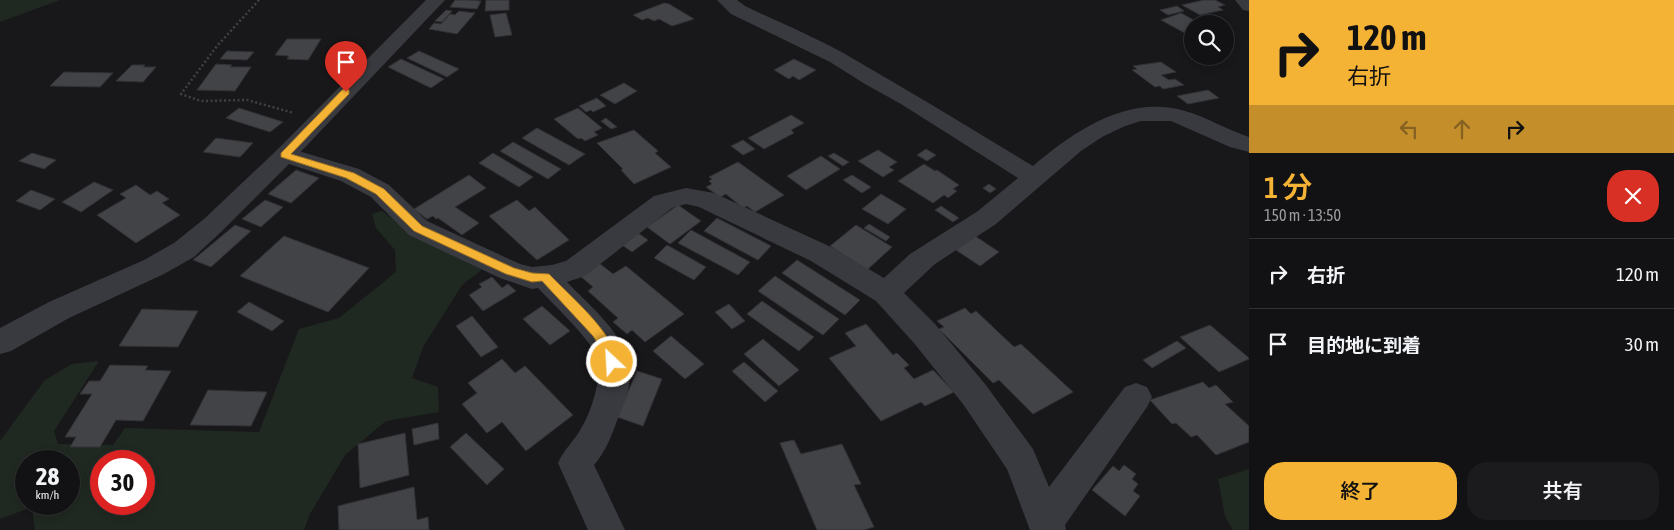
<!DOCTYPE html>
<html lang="ja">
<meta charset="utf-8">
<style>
body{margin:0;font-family:"Asap Condensed","Noto Sans JP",sans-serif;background:#1b1b1d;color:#f1f3f6;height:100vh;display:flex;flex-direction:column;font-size:19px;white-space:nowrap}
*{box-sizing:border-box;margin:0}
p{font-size:16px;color:#9c9ea0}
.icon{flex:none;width:28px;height:28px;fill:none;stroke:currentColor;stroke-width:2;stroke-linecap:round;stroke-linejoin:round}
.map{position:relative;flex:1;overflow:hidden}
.panel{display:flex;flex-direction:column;background:#121214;width:425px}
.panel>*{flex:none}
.banner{background:#f5b336;color:#111;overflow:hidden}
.fabs{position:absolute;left:1184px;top:15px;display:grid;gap:10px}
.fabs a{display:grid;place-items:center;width:50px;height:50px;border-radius:50%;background:#121214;box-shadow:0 2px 8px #0003,0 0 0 1px #313234;font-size:25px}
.speed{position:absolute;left:15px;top:450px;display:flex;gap:10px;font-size:25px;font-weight:700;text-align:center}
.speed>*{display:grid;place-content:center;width:65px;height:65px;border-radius:50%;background:#121214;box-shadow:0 2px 8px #0003,0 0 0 1px #313234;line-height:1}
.speed small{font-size:12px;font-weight:400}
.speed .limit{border:8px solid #d22;background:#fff;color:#111}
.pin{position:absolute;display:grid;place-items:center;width:42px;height:42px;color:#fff;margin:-51px -21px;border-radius:50% 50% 50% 0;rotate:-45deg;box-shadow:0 0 5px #0007}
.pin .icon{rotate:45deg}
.me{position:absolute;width:55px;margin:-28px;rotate:335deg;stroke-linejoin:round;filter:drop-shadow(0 0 4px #0008)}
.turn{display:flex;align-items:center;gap:18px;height:105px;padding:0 15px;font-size:22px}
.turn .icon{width:65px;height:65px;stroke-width:2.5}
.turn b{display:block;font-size:35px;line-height:42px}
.lanes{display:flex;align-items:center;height:48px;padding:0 15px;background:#0003;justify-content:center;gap:25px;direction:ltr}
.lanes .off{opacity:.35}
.round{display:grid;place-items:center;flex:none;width:52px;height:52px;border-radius:20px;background:#1b1b1d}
.head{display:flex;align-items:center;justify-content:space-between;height:85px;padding:0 15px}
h1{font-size:30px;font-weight:600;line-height:38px;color:#f5b336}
.action{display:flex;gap:10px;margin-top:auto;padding:10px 15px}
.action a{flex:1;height:58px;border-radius:20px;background:#f5b336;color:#111;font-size:20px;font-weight:600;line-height:58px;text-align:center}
.action a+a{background:#1b1b1d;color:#f1f3f6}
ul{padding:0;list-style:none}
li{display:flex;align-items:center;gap:15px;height:70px;padding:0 15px;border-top:1px solid #313234}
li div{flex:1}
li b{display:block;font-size:19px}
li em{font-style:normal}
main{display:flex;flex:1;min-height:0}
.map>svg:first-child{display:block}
.green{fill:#202921;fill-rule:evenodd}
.building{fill:#424347;stroke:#323236}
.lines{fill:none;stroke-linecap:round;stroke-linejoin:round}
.path{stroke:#3f4146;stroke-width:2.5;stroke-dasharray:2 2.5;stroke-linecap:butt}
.minor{fill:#393a3f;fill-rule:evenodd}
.tertiary{fill:#393a3f;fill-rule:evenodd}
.route{fill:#f5b336;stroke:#9f7423}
</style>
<main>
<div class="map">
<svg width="1249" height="530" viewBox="0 0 1249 530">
<rect width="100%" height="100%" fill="#18181a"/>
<g class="green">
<polygon points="0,0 60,0 0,22"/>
<path d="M382,211L406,229L484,268L462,285L423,347L412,378L438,387L439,412L386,421L345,455L310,514L304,530H35L32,507L0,519V441L45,380L72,364L99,361L54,431L58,444L113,445L125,428L259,432L299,329L339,318L396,272L395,250L376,228L372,214ZM26,461H69V504H26ZM101,461H144V504H101Z"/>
<polygon points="1249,469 1249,530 1233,530 1225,516 1218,479"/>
</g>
<g class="building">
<polygon points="455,0 469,0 481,1 477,9 450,7"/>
<polygon points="486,0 509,0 509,10 485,11"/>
<polygon points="1204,0 1215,0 1225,5 1218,7 1223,10 1200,15 1182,5"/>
<polygon points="664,3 669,4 694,19 672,26 659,19 654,21 648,18 642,20 633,15"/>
<polygon points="1177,6 1184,11 1168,15 1160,10"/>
<polygon points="446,10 452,11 442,22 435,21"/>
<polygon points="459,11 475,13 457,34 429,29 434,23 441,24 450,14 455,15"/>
<polygon points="506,13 512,35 495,37 490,15"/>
<polygon points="1181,13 1199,23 1204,22 1208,24 1192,24 1192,37 1161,20"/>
<polygon points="287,39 321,39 308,60 287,59 289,56 275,55"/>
<polygon points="227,51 254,52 247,60 220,59"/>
<polygon points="419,51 459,69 447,77 407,58"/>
<polygon points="401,59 444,79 431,88 388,67"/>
<polygon points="794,59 816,70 799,80 793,76 789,79 774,70"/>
<polygon points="1161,62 1176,72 1161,75 1169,80 1175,79 1184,85 1163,89 1160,86 1155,87 1132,70 1137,69 1133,66"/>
<polygon points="216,64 232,65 230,67 251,67 235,91 197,90"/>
<polygon points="132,65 145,65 143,67 156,67 143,82 116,81"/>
<polygon points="64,72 113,73 100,87 50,86"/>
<polygon points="624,83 637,91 615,104 600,95"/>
<polygon points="1208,90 1219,98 1188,104 1177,96"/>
<polygon points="597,98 606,106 593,112 591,110 586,112 579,106"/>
<polygon points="239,108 283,122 270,132 226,118"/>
<polygon points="578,108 602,128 594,132 598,135 585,141 581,138 578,139 554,119"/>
<polygon points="791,115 804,123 791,130 794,133 764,149 748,138"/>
<polygon points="606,118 617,127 611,129 601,121"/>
<polygon points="537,128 585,154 569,165 522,138"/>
<polygon points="634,130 658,151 655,153 671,167 634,184 621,170 623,169 597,143"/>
<polygon points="216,138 253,143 240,157 203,152"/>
<polygon points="743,140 755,149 743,155 731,146"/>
<polygon points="513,142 561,169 548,179 500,151"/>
<polygon points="926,149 936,155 927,161 917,155"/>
<polygon points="878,150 897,162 889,167 894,170 883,177 858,161"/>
<polygon points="32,153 56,160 44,169 19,161"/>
<polygon points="493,153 533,177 519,187 479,163"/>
<polygon points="834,153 849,162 843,166 828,156"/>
<polygon points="821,156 840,169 806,190 787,176"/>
<polygon points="738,162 784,195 755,212 747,206 743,208 726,194 720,197 706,187 712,184 709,181 712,179 709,177"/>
<polygon points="924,164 935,171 937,170 959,185 953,189 957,191 948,198 944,195 933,203 898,181"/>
<polygon points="296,170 319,178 291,203 268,194"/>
<polygon points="469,175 486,188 455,207 479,223 462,235 438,218 436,219 433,216 427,219 414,209"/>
<polygon points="852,175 871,187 862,193 843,180"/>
<polygon points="94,182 113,190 81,212 62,202"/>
<polygon points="989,184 996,189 990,193 983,188"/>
<polygon points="136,185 150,195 157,191 169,199 162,203 180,215 136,243 97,215 126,198 120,194"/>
<polygon points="31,190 55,199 40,210 16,201"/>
<polygon points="881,194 906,209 888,224 862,209"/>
<polygon points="265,200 283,207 261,227 242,219"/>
<polygon points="517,200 529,211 535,207 569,240 537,260 489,216"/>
<polygon points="678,205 701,221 670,244 647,227"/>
<polygon points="941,206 959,218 953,222 935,210"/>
<polygon points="717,218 771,246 758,260 704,231"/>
<polygon points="869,224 890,237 886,241 864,228"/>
<polygon points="235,225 251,231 211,267 193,260"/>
<polygon points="856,225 892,247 867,270 830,246"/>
<polygon points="691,230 750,262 738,275 678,243"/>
<polygon points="638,233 648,240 632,252 622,245"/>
<polygon points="284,236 369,268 328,312 240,276"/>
<polygon points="975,236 999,252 980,266 956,250"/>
<polygon points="667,245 706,267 694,280 654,258"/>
<polygon points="797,260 860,300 845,315 782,273"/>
<polygon points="599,263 613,274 626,266 684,314 645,342 632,330 627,334 613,322 618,318 588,291 593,287 579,275"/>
<polygon points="775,276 839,319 823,335 758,291"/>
<polygon points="492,277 502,288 508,284 516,291 483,311 469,295 482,287 479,284"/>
<polygon points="762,301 814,337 799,351 747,314"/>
<polygon points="249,302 284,321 272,331 237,312"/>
<polygon points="729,304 745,321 732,329 715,312"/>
<polygon points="542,306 570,331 550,345 523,319"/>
<polygon points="965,308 971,314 976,311 1014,347 1021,344 1073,392 1033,414 999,380 993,383 939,329 944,327 937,321"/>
<polygon points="142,309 198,311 178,347 119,346"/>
<polygon points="472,316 498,347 481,357 456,326"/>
<polygon points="866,324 893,355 897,353 909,365 904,368 914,379 933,370 954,392 925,406 921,402 881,421 829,358 856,346 845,333"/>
<polygon points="1210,325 1249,358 1249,359 1219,372 1180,337"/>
<polygon points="671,336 704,364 685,379 653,351"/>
<polygon points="763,339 799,370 779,386 744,354"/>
<polygon points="1177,341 1186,348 1152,368 1143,360"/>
<polygon points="502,359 515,373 525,366 573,415 526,451 502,422 487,433 462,404 477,393 468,383"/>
<polygon points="744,362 778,391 765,402 732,371"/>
<polygon points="110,365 148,366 145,370 171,371 143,421 116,420 100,447 70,447 76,437 65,437 92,394 80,394 89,381 100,381"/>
<polygon points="637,371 662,379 643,426 617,417"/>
<polygon points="1203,382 1209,388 1216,385 1233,402 1225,404 1249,426 1249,442 1216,455 1197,435 1191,437 1176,423 1172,424 1150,400"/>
<polygon points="208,390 267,392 251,426 190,425"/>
<polygon points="438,423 439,439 414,445 412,429"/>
<polygon points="405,433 409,475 360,488 358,444"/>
<polygon points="466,433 504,469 487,485 450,447"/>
<polygon points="794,440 801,454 842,444 861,484 854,485 874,527 864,530 817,530 780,443"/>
<polygon points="1124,465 1136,474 1132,479 1138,484 1133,491 1140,496 1125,516 1092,490 1113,466 1119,471"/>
<polygon points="414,487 417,520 428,517 429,530 339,530 338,506"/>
</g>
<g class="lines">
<polyline class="path" points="259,0 217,46 181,94 201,101 247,100 294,113"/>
<g class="minor">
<path d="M717,0H737L745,6C778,22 813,36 845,54C908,90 970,128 1033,166C1074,131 1128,94 1185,111C1207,117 1227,130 1249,137V152L1230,147L1171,121H1141L1125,126L1102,137L1081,151L996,224L935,264L904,293L935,324L985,384L1033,449L1049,487L1125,387L1136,383L1147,387L1152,397L1147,407L1065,525L1066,530H1030L1007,469L963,404L913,342L876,301L811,261L699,207L686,204L672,208L585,276L567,282C588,304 632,340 630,374C630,389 624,405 618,418C612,435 606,451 594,465L625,530H588L558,463C563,451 572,443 579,432C591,414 604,375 596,355C589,338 552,303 538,288L532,289L500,278L409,235L371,197L341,181L277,160L273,155L277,150L285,147L359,169L389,185L427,221L520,264L532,267L552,265L566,261L654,196L686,188L714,193L831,247L884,278L910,254L978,211L1018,178L901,104L865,84L830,62L731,14Z"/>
<polygon points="1235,0 1249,0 1249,11 1243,10"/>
</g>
<polygon class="tertiary" points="426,0 445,0 293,160 222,231 194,257 164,274 69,318 11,351 0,354 0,328 49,302 144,260 174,243 204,219 277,150"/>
</g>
<path class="route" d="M346,89L349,90V94L291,154L354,173L384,189L422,226L514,268L532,273L549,274C573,299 610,329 619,362L617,366L612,368L608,366L604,353L593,336L542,281L532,282L506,274L414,231L376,194L346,178L281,157V153L342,90Z"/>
</svg>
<div class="fabs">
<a><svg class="icon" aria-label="search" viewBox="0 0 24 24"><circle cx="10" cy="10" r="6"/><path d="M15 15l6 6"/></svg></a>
</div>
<div class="speed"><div>28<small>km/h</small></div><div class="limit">30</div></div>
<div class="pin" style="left:346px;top:92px;background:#d93025"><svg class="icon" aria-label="arrive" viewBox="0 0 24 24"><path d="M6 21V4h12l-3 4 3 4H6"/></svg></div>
<svg class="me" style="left:612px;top:362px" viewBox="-20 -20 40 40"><circle r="17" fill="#f5b336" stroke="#fff" stroke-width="3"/><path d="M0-11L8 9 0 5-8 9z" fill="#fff"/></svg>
</div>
<section class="panel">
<div class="banner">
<div class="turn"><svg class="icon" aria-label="right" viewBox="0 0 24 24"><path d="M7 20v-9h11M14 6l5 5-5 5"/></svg><div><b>120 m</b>右折</div></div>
<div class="lanes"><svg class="icon off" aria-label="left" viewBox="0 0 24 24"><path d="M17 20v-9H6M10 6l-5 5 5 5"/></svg><svg class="icon off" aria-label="ahead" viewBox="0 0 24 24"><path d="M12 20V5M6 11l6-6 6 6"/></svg><svg class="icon" aria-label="right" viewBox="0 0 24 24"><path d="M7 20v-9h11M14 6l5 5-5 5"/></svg></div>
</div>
<div class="head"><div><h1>1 分</h1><p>150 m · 13:50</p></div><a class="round" style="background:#d93025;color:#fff"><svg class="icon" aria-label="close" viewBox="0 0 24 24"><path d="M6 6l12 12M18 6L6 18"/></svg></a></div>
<ul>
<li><svg class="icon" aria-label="right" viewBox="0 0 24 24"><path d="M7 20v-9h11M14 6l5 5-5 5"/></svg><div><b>右折</b></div><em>120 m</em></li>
<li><svg class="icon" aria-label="arrive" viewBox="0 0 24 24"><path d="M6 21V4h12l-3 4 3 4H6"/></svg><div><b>目的地に到着</b></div><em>30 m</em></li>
</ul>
<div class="action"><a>終了</a><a>共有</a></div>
</section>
</main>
